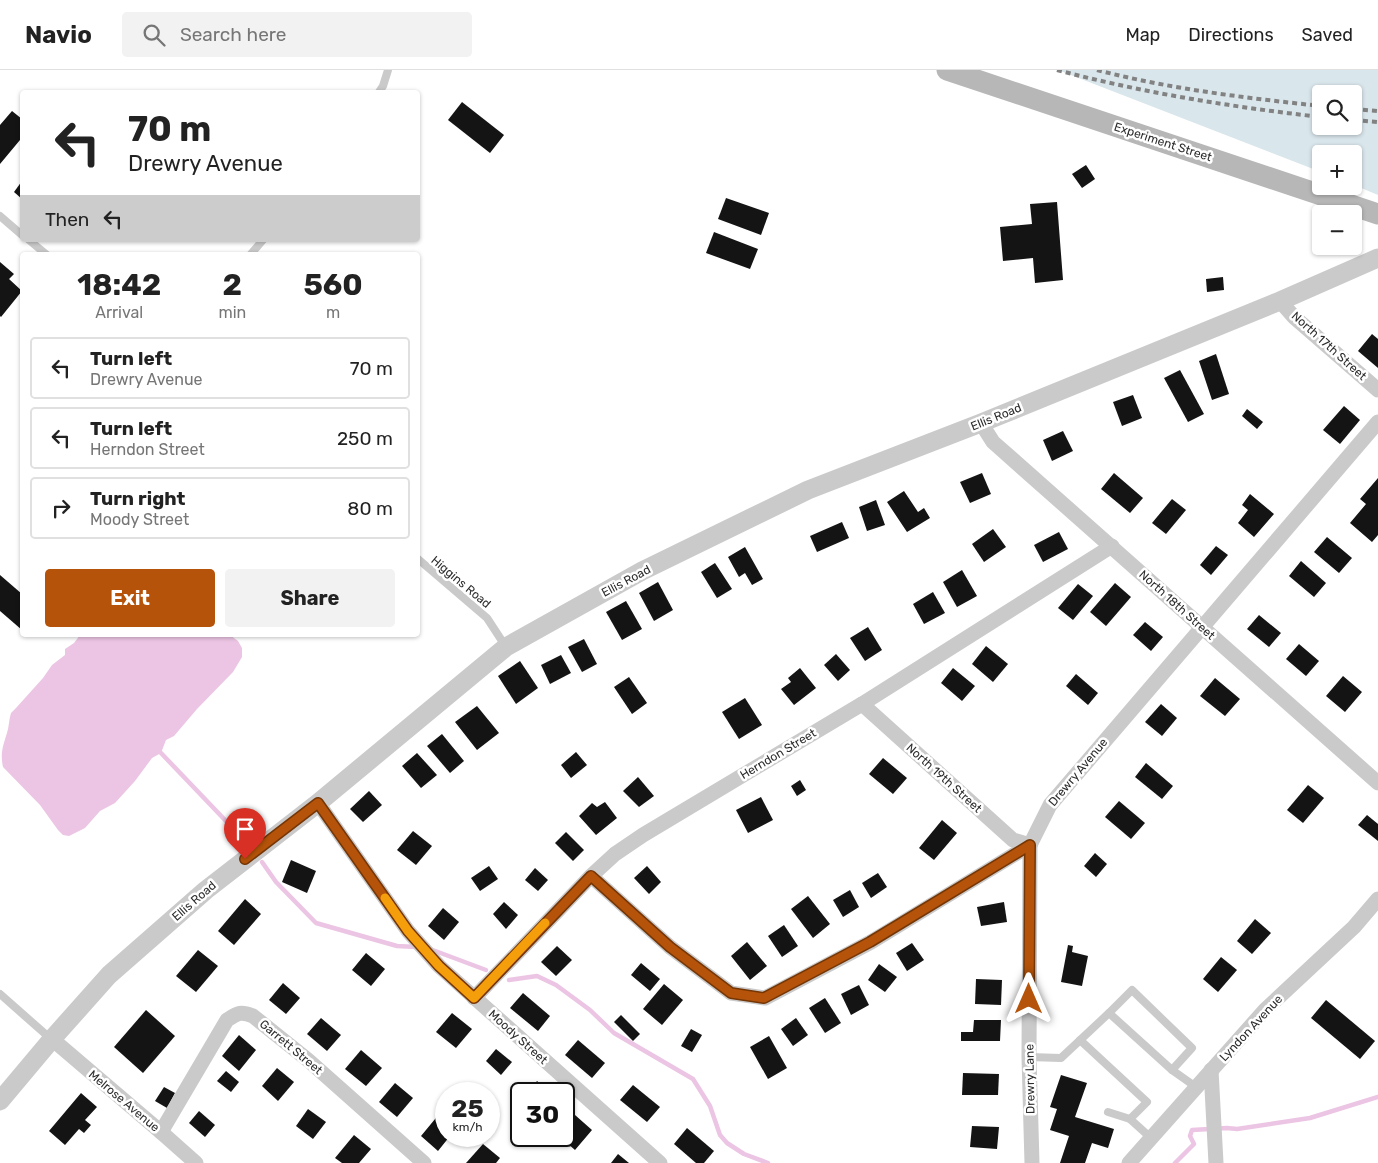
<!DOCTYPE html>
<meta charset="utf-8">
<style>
body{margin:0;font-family:Rubik,sans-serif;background:#f2f2f2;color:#222;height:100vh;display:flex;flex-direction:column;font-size:19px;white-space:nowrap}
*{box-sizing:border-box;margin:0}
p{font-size:16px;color:#767676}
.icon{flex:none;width:28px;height:28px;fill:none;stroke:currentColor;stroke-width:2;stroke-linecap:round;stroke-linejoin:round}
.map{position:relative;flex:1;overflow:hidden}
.sheet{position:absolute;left:20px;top:182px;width:400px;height:385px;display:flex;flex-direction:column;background:#fff;border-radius:5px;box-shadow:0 1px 4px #0004}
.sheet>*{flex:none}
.top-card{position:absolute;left:20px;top:20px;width:400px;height:152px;border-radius:5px;box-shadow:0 1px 4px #0004;background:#fff;color:#222;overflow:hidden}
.tools{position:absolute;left:1312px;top:15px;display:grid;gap:10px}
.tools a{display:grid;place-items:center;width:50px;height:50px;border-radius:5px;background:#fff;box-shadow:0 1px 4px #0004;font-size:25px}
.speed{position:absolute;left:435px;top:1012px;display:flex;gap:10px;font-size:25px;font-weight:700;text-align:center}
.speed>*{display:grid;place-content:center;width:65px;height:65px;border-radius:50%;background:#fff;box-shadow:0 1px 4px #0004;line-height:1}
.speed small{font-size:12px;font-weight:400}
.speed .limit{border:2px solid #111;border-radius:8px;background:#fff;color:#111}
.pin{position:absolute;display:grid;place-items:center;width:42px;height:42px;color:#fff;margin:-51px -21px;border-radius:50% 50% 50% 0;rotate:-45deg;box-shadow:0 0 5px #0007}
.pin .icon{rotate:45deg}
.me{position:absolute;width:55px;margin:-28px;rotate:0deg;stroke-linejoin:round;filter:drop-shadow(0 0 4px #0008)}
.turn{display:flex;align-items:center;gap:18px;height:105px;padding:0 25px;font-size:22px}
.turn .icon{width:65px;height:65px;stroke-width:2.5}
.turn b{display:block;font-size:35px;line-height:42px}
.then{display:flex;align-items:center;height:48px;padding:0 25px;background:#0003;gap:10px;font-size:19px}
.eta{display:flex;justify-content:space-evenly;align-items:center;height:85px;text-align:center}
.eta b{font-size:30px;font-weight:700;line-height:35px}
.action{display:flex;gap:10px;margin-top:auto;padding:10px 25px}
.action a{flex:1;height:58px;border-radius:5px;background:#b45309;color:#fff;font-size:20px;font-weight:700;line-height:58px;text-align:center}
.action a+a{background:#f2f2f2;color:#222}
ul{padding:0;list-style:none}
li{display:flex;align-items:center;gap:15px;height:62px;margin:0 10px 8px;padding:0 15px;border:2px solid #e0e0e0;border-radius:5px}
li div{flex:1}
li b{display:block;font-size:19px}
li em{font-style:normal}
header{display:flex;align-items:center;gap:30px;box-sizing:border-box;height:70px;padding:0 25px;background:#fff;border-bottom:1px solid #e0e0e0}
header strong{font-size:24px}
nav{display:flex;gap:28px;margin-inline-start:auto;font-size:18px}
.search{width:350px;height:45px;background:#f2f2f2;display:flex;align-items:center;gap:12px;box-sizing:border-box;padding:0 18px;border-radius:5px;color:#767676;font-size:19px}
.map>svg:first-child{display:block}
.green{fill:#d9e6eb;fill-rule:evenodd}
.water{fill:#ebc5e3}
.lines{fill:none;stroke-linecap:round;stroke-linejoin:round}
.stream{stroke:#ebc5e3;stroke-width:4.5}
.building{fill:#141414}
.service{stroke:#cacaca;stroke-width:8}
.minor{stroke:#cacaca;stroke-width:15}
.tertiary{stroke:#cacaca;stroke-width:19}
.secondary{stroke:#b7b7b7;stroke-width:21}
.rail{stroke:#828282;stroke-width:4;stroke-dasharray:5 4;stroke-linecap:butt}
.route-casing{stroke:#753606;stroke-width:12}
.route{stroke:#b45309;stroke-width:9}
.slow{stroke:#f59e0b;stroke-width:9}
.labels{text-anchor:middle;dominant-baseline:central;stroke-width:5;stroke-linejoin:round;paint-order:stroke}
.street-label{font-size:12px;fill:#2d2d2d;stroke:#fff}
</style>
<header>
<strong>Navio</strong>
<div class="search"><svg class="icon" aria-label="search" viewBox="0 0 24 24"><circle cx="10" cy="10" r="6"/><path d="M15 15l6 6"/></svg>Search here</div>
<nav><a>Map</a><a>Directions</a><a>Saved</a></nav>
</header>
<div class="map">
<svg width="1378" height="1093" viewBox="0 0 1378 1093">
<rect width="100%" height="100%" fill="#fff"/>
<path class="green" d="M1058,0H1378V125L1354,115V84H1321V102ZM1321,24H1354V56H1321Z"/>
<path class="water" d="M80,565H230L238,571L242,578V587L233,602L197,639L174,666L166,670L161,683L152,688L135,711L115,733L100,741L85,758L69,766L63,765L58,760L40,735L3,697C0,683 3,676 7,663C9,657 9,649 11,643L16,638L43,608L52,595L65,585V579L74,573Z"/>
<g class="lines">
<g class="stream">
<polyline points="161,683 246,772"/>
<polyline points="262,792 276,812 316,853 397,876 417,877"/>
<polyline points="430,879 486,900"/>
<polyline points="509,910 537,906 556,915 590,940 614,963 693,1009 710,1036 720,1065 727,1073 744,1084 768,1093"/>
<polyline points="1175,1093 1194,1074 1190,1066 1192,1060 1227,1058 1237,1059 1310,1048 1378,1027"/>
</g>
</g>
<g class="building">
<polygon points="462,32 504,65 490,83 448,50"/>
<polygon points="12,41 22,49 22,72 20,70 0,94 0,55"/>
<polygon points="1086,95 1095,109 1082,118 1072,104"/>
<polygon points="22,111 22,129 14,122"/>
<polygon points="726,128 769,143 761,165 718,149"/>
<polygon points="1057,132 1063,210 1035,213 1033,188 1003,191 1000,157 1032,154 1030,134"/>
<polygon points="714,162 758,179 750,199 706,183"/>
<polygon points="0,192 14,204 9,209 22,221 1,247 0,246"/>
<polygon points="1223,207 1224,220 1207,222 1206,209"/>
<polygon points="1372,264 1378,269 1378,298 1358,281"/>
<polygon points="1216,284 1229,324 1212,330 1199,291"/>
<polygon points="1180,300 1204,344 1188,352 1164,308"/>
<polygon points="1133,325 1142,348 1122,356 1113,332"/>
<polygon points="1344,336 1360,350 1340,374 1323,360"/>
<polygon points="1247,339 1263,352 1257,359 1242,346"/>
<polygon points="1063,361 1073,381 1052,391 1043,370"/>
<polygon points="982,403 991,424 970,433 960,412"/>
<polygon points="1114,403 1143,428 1130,443 1101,419"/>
<polygon points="1378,408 1378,465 1372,472 1350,453 1366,434 1360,429"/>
<polygon points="904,421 918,442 924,438 930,448 907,462 887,432"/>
<polygon points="1250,424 1274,444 1254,467 1238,453 1248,440 1242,435"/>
<polygon points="1172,429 1186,440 1166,464 1152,453"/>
<polygon points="876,430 885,455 867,461 859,437"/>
<polygon points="842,452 849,468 817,482 810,466"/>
<polygon points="993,459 1006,477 984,492 972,474"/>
<polygon points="1059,462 1068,479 1043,492 1034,475"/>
<polygon points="1327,467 1352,488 1339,503 1314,482"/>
<polygon points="1216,476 1228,485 1211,505 1200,495"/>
<polygon points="745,477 763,509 752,515 745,503 739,507 728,487"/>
<polygon points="1301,491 1326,513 1314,527 1289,506"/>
<polygon points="715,493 732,519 717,528 701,502"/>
<polygon points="962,500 977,526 957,537 943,512"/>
<polygon points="0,505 22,524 22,560 0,541"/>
<polygon points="658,512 673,540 654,551 639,523"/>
<polygon points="1115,513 1131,527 1106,556 1090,542"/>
<polygon points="1078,514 1093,526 1073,550 1058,538"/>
<polygon points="933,522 945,543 924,554 913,534"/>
<polygon points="626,531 642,559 622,570 606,542"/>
<polygon points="1259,545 1281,563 1269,577 1247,559"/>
<polygon points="1145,552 1163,567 1151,581 1133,565"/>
<polygon points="868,557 882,580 865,591 850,568"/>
<polygon points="584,569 597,594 582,602 568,577"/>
<polygon points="1299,574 1319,591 1306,606 1286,589"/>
<polygon points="986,576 1008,594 993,612 972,594"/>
<polygon points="836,584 850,600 838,611 824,595"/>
<polygon points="561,585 571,603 550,614 541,595"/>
<polygon points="520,591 538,618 516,634 498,606"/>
<polygon points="800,598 816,618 794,635 781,619 791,612 788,608"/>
<polygon points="953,598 975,616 962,631 941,613"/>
<polygon points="1076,604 1098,623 1088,635 1066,616"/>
<polygon points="1343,606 1362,622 1345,642 1326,626"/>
<polygon points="629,607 647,633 632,644 614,617"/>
<polygon points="1215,608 1240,629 1225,646 1200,626"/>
<polygon points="745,628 762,655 739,669 722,642"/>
<polygon points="1161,634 1177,648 1162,666 1145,652"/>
<polygon points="477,636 499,663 477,680 455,652"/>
<polygon points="442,664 464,691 450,703 427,676"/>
<polygon points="576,682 587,695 571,708 561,695"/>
<polygon points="417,683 437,705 421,718 402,696"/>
<polygon points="883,688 907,708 893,724 869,704"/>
<polygon points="1146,693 1173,716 1162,729 1135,707"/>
<polygon points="638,707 654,726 639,737 623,721"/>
<polygon points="800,710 806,720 797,726 791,716"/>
<polygon points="1308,715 1324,728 1303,753 1287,740"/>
<polygon points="369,721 382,735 363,752 350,739"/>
<polygon points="761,727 773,750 748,763 736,740"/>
<polygon points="1119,731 1145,753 1131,769 1105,747"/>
<polygon points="605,732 617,748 596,765 579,746 592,733 597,737"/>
<polygon points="1367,745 1378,754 1378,771 1358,755"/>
<polygon points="942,750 957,763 934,790 919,778"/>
<polygon points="413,761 432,776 416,795 397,780"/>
<polygon points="566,762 584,780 573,791 555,773"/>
<polygon points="1095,783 1107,794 1096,807 1084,796"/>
<polygon points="291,790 316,801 307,823 282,812"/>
<polygon points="489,796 498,809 480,821 471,808"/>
<polygon points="647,796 661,812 649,824 634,808"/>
<polygon points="535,798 548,810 538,821 525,810"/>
<polygon points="878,803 887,817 871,828 862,813"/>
<polygon points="850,820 859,837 843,847 833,830"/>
<polygon points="808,826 830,854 813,868 791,839"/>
<polygon points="245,829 261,844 234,875 218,861"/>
<polygon points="504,832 518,845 506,859 493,844"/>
<polygon points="1004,832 1007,852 981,856 977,837"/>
<polygon points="443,838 459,852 444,870 428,856"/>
<polygon points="1255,849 1271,863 1252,884 1237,871"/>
<polygon points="784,855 798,876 782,887 768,866"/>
<polygon points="747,872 767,896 750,910 731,886"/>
<polygon points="912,873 924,890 907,901 896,883"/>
<polygon points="1068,875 1073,876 1072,882 1088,886 1082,916 1061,912"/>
<polygon points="557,876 572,890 556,906 541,892"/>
<polygon points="198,880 218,896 196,922 176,906"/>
<polygon points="366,883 385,899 371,916 352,900"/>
<polygon points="1221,887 1237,900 1218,922 1203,909"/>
<polygon points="641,893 660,909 650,921 631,905"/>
<polygon points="879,894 897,907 885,922 868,910"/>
<polygon points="976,909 1002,910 1001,935 975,934"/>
<polygon points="283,913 300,928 286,944 269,930"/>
<polygon points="664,914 683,930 662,955 643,939"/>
<polygon points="859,915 869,935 851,945 841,924"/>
<polygon points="523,923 550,946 538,961 510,938"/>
<polygon points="825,928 841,953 825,963 809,938"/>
<polygon points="1326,930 1375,971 1360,989 1311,948"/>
<polygon points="146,940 175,966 143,1003 114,977"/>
<polygon points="452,943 472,959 456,978 436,962"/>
<polygon points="621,945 640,964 633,971 614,952"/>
<polygon points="321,948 341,965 327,981 307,964"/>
<polygon points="796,948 808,965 793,976 781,959"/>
<polygon points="974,950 1001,950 1000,971 961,971 961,962 973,962"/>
<polygon points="691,959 702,965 692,982 681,976"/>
<polygon points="239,965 256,980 239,1001 222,986"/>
<polygon points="769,966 787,998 768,1009 750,977"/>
<polygon points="578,970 605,993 592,1008 565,985"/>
<polygon points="496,979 512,992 501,1005 486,991"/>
<polygon points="361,980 382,998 366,1016 345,999"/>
<polygon points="277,998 294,1012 278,1031 262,1016"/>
<polygon points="226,1001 239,1012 231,1022 217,1011"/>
<polygon points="963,1003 999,1004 998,1025 962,1025"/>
<polygon points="1061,1005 1087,1013 1075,1047 1114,1059 1108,1078 1092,1073 1085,1093 1060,1093 1069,1066 1050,1060 1057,1039 1050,1037"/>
<polygon points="537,1011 552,1024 527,1024"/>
<polygon points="395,1013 413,1028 397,1047 379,1032"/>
<polygon points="633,1015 660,1037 647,1052 620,1030"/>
<polygon points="164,1017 175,1023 167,1038 155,1031"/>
<polygon points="81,1023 97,1037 85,1050 91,1055 84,1063 79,1059 65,1075 49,1061"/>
<polygon points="308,1039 326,1052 313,1069 296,1056"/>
<polygon points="199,1041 215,1055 205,1067 189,1053"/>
<polygon points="440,1043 446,1048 446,1066 450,1066 438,1081 421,1066"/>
<polygon points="575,1045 592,1060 575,1080 559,1066 564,1066 564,1059"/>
<polygon points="972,1056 999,1057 997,1079 970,1077"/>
<polygon points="687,1058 714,1081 704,1093 696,1093 674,1074"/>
<polygon points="354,1065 371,1079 359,1093 342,1093 335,1088"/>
<polygon points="483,1074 500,1088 496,1093 466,1093"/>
<polygon points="618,1084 629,1093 611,1093"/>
</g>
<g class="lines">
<g class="service">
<polyline points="379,22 383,16 388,0"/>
<polyline points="0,146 22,165"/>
<polyline points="29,170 47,185"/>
<polyline points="250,185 263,170"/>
<polyline points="418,489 487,548 506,577"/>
<polyline points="0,924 51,969"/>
<polyline points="1109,943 1132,920 1192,978 1172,1000"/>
<polyline points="1080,970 1147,1032 1130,1049 1151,1068"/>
<polyline points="1029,987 1061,988 1109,943 1172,1000 1196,1017"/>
<polyline points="1108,1042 1130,1049"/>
</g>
<g class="minor">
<polyline points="1280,231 1294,247 1378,320"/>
<polyline points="981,353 993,372 1378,713"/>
<polyline points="862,634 1013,770 1030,775"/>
<polyline points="318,733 408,861 439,896 660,1093"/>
<polyline points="1030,775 1029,987 1032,1093"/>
<polyline points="591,806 670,877 731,923 765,928 871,872 1030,775 1050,735 1378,352"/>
<polyline points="474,928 591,806 615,784 643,765 862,634 1112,476"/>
<polyline points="52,969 161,1062 196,1093"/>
<polyline points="1211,1000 1216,1093"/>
<path d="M161,1062L227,950C238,943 240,941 253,946L308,990L424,1093"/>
<polyline points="1129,1093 1265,940 1354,857 1378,829"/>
</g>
<polyline class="tertiary" points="0,1031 52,969 109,905 206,820 318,733 506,577 642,501 808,420 981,353 1280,231 1378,188"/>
<polyline class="secondary" points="947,0 1378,144"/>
<g class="rail">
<path d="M1057,0C1144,23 1232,37 1321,47"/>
<path d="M1097,0C1170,19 1246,28 1321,36"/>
<polyline points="1354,39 1378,41"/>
<polyline points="1354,50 1378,52"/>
</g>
</g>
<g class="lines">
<g class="route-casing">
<polyline id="route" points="245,789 318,733 408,861 439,896 474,928 591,806 670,877 731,923 764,928 870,872 1030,775 1029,929"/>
</g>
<use href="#route" class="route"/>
<polyline class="slow" points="385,828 408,861 439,896 474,928 545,853"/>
</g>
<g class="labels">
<g class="street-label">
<text transform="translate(1163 72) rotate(18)">Experiment Street</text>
<text transform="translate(1329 276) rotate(42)">North 17th Street</text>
<text transform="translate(996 347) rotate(-22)">Ellis Road</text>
<text transform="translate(626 511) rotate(-28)">Ellis Road</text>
<text transform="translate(461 512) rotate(40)">Higgins Road</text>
<text transform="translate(1177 535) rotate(42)">North 18th Street</text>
<text transform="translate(778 684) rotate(-31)">Herndon Street</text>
<text transform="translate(1078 702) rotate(-50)">Drewry Avenue</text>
<text transform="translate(944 708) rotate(42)">North 19th Street</text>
<text transform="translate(194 831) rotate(-41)">Ellis Road</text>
<text transform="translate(1251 958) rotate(-47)">Lyndon Avenue</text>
<text transform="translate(518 967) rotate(42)">Moody Street</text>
<text transform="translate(291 977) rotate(40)">Garrett Street</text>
<text transform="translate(1030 1009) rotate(-91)">Drewry Lane</text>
<text transform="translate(124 1031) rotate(40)">Melrose Avenue</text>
</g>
</g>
</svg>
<div class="tools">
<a><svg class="icon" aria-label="search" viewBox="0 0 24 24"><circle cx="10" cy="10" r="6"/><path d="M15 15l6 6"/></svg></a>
<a>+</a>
<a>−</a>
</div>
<div class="speed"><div>25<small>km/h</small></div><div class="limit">30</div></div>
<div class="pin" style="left:245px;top:789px;background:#d93025"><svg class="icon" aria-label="arrive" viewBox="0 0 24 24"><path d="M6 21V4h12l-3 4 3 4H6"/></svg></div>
<svg class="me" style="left:1029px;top:929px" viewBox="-20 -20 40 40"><path d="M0-17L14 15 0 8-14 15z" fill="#b45309" stroke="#fff" stroke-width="4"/></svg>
<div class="top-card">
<div class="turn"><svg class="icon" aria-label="left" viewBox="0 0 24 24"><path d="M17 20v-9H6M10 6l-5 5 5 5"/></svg><div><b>70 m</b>Drewry Avenue</div></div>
<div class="then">Then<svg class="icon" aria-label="left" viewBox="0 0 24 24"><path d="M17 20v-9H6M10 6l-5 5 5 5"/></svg></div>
</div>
<section class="sheet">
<div class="eta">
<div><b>18:42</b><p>Arrival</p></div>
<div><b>2</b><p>min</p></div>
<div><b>560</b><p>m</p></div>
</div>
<ul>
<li><svg class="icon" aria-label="left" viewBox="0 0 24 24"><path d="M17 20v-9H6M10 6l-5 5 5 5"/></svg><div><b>Turn left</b><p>Drewry Avenue</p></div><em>70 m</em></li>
<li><svg class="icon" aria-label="left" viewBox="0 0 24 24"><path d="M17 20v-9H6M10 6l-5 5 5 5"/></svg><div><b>Turn left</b><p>Herndon Street</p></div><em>250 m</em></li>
<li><svg class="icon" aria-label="right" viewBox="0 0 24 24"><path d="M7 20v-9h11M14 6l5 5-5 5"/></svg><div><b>Turn right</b><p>Moody Street</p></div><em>80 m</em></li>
</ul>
<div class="action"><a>Exit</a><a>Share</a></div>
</section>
</div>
